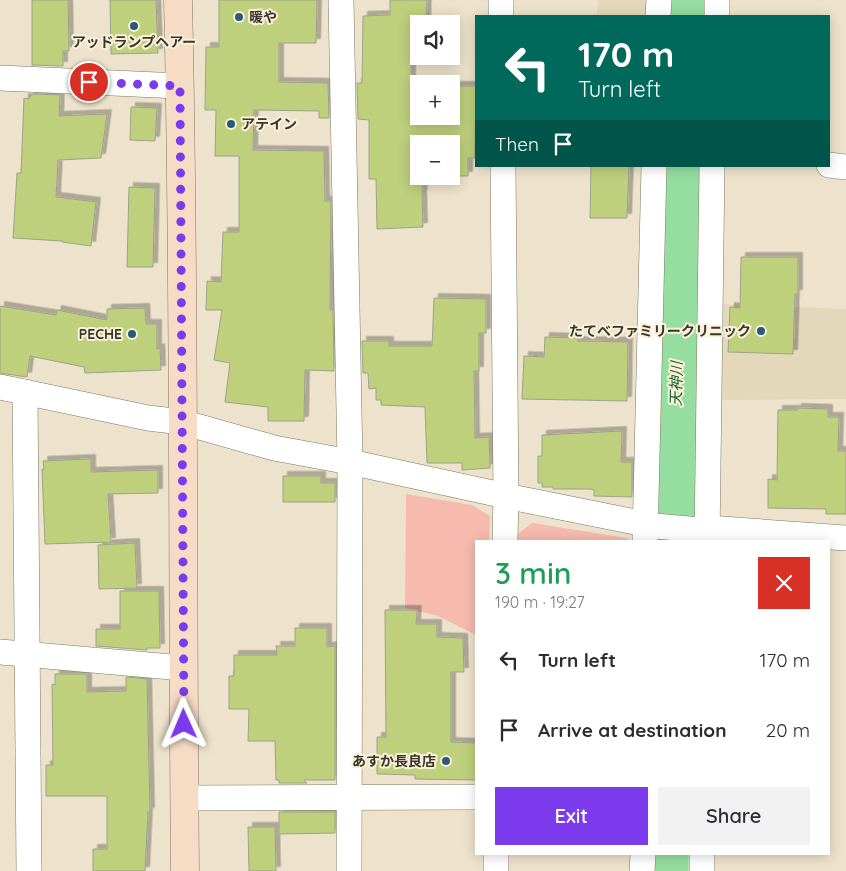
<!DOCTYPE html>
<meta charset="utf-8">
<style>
body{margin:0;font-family:Quicksand,"Noto Sans JP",sans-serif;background:#f2f2f3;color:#2b2b33;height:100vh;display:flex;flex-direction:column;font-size:19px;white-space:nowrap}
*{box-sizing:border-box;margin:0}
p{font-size:16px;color:#7c7c81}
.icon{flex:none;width:28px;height:28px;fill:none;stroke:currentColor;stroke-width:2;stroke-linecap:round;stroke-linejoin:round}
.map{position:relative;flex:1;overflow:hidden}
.side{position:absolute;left:475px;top:540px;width:355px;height:315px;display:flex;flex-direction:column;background:#fff;border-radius:0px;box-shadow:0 2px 12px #0003}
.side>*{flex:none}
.hud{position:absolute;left:475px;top:15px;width:355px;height:152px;border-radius:0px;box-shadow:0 2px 12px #0003;background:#00695c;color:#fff;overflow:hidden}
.controls{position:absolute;left:410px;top:15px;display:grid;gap:10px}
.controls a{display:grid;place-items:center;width:50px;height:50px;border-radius:0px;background:#fff;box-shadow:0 2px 12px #0003;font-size:25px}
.pin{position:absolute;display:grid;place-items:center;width:42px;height:42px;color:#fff;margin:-21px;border:2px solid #fff;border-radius:50%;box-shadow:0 1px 5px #0007}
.me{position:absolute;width:55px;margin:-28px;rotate:359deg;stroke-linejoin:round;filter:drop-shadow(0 0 4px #0008)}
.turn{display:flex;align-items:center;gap:18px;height:105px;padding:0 20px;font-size:22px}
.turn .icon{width:65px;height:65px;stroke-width:2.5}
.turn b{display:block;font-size:35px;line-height:42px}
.then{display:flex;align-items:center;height:48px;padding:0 20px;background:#0003;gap:10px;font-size:19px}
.round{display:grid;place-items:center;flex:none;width:52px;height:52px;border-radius:0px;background:#f2f2f3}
.overview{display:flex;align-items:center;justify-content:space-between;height:85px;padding:0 20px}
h1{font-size:30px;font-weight:600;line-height:38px;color:#1e9e55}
.action{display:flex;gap:10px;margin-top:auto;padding:10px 20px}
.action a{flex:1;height:58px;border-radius:0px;background:#7c3aed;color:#fff;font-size:20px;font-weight:600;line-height:58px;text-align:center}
.action a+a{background:#f2f2f3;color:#2b2b33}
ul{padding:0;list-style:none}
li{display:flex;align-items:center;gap:15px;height:70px;padding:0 20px}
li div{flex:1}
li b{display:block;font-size:19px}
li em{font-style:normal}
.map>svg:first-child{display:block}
.built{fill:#e4d8ba}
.green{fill:#f6baaf}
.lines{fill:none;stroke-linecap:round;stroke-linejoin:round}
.river{stroke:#96dea0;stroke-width:45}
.building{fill:#bed07b;stroke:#9ca28b;filter:url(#shadow)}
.street-casing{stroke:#7f7762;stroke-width:26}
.secondary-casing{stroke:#7f7762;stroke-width:29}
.street{stroke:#fff;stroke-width:25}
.secondary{stroke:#f6dcc5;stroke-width:28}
.route{stroke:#7c3aed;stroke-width:9;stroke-dasharray:0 16.2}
.poi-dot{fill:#295b78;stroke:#faf1d9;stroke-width:2}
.labels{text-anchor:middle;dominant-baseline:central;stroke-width:4;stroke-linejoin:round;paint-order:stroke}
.poi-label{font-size:14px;font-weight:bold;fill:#3a362d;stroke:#faf1d9;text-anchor:end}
.water-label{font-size:15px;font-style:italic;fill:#136029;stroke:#faf1d9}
</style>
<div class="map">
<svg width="846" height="871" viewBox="0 0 846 871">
<defs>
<filter id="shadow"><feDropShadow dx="4.5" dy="-4.5" stdDeviation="0" flood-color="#0004"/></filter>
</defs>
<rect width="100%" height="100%" fill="#ede3cc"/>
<g class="built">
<polygon points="598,0 652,0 651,16 597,16"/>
<polygon points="717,304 846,309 846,399 716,400"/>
</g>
<g class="green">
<polygon points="406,494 472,505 490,516 489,541 476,541 476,635 438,616 405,608"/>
<polygon points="532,523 627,538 629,541 518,541 518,534"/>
</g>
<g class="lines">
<g class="river">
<polyline points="682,16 682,0"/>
<polyline points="673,541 679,166"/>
<polyline points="666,871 666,854"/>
</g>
</g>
<g class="building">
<polygon points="32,0 68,0 69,51 63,51 63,66 32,65"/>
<polygon points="110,0 156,0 158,53 111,54"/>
<polygon points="219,0 317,0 316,43 279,43 279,82 328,83 329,118 319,118 319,111 254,110 253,150 324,151 325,201 331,201 330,310 333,310 334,371 305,370 304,421 268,421 268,407 225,402 230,363 214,360 222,310 206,310 207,281 221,282 223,232 239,232 239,156 215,156 216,110 205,110 206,47 219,47"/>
<polygon points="390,0 427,0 426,23 419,23 419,49 411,49 411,88 419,88 419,116 451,116 451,86 476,86 475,158 468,158 468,176 451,176 451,144 419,144 419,176 424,176 422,196 423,227 377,229 376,179 369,179 369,120 358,119 357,83 362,83 363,16 390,15"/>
<polygon points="32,94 60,95 59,116 107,114 101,158 58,160 56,197 96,202 91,246 62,242 62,241 13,238 17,173 21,173 24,98 29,99"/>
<polygon points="131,107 157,108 155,141 130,140"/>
<polygon points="591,166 629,166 627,218 590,218"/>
<polygon points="129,187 155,188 153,267 127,267"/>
<polygon points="741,257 798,257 798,294 795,294 793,354 728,352 730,307 740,308"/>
<polygon points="434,298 486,299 486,333 479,333 479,371 474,371 475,438 489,437 490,468 462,470 462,463 427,463 425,407 381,405 381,400 376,400 376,388 369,389 368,373 363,373 362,341 389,341 389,346 432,346"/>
<polygon points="0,306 56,315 57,310 107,320 107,309 145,308 146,324 157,324 157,349 160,348 161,370 85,373 84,367 30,356 27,377 0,373"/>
<polygon points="545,337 578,338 578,341 628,342 627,401 522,399 524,356 544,357"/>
<polygon points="797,408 828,409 828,417 839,417 838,451 846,451 846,514 826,514 826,509 768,508 768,479 777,480 778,410 797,410"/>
<polygon points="622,431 621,462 632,462 632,497 594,496 594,490 590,489 553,489 553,487 542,487 542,483 538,483 538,456 542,456 542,435"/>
<polygon points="91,459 91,472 158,470 158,493 108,494 111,542 45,544 42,469 44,469 43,461"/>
<polygon points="283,476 321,476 321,483 335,483 335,502 283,502"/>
<polygon points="135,543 137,588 99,589 98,545"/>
<polygon points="120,591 159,591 160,648 147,648 147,650 96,646 96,629 120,629"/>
<polygon points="385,610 417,610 416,624 437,624 437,637 463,638 464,672 451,672 451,742 476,743 476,780 415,779 415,775 377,774 377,737 386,737"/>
<polygon points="295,628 327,628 327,647 335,646 335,780 304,780 307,783 279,783 279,780 276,780 275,741 248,741 249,709 229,709 229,676 234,676 234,655 277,655 276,646 295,646"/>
<polygon points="55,674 87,674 87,692 126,691 126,677 147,679 150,812 148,812 145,871 93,871 93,849 107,849 107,796 46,796 46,765 53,765 52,684 55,685"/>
<polygon points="279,812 335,812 335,833 279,834"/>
<polygon points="248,827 275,827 276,871 249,871"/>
</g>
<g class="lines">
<g class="street-casing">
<g id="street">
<polyline points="341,0 350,462 349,871"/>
<polyline points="501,0 501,16"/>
<polyline points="658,16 659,0"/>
<polyline points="717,16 717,0"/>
<polyline points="0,78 180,86"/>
<polyline points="829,165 846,167"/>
<polyline points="503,166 506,496 505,541"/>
<polyline points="0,387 148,418 182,422 274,448 350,462 506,496 655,526 700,530 708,528 846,538"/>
<polyline points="25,392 29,871"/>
<polyline points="645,539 654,166"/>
<polyline points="707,541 712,166"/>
<polyline points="0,652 183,668"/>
<polyline points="184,798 476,797"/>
<polyline points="496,871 496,854"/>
<polyline points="642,871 643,854"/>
<polyline points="702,871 702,854"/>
</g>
</g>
<g class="secondary-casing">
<path id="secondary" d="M178,0C185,290 182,581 185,871"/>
</g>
<use href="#street" class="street"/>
<use href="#secondary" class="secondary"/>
</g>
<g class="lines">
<polyline class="route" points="89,82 180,86 184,724"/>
</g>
<g class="poi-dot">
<circle cx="239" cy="17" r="5"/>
<circle cx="134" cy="26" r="5"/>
<circle cx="231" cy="124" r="5"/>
<circle cx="761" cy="331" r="5"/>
<circle cx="132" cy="334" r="5"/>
<circle cx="446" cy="761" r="5"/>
</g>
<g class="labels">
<g class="poi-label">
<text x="249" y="17" text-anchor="start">暖や</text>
<text x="134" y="42" text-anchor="middle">アッドランプヘアー</text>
<text x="241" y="124" text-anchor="start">アテイン</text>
<text x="751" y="331">たてべファミリークリニック</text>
<text x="122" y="334">PECHE</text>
<text x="436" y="761">あすか長良店</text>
</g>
<g class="water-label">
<text transform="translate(676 384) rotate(-89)">天神川</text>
</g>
</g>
</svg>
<div class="controls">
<a><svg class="icon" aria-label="sound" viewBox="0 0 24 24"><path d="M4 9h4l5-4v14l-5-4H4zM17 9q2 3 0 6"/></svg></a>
<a>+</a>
<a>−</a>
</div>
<div class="pin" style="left:89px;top:82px;background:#d93025"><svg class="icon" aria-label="arrive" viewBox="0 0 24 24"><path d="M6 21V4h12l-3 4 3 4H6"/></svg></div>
<svg class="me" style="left:184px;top:724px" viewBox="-20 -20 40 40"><path d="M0-17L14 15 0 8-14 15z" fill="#7c3aed" stroke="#fff" stroke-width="4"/></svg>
<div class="hud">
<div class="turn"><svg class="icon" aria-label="left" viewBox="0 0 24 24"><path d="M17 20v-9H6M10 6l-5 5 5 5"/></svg><div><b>170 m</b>Turn left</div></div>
<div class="then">Then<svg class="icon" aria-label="arrive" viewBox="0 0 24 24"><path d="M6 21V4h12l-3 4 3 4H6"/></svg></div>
</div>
<section class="side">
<div class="overview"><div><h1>3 min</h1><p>190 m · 19:27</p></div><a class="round" style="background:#d93025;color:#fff"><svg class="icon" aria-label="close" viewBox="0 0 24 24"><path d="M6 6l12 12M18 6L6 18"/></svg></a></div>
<ul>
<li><svg class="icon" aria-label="left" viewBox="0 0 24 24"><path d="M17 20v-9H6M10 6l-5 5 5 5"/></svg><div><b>Turn left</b></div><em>170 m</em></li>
<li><svg class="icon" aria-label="arrive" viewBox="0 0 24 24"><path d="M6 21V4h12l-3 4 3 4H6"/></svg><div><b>Arrive at destination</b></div><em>20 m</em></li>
</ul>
<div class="action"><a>Exit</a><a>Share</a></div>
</section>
</div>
